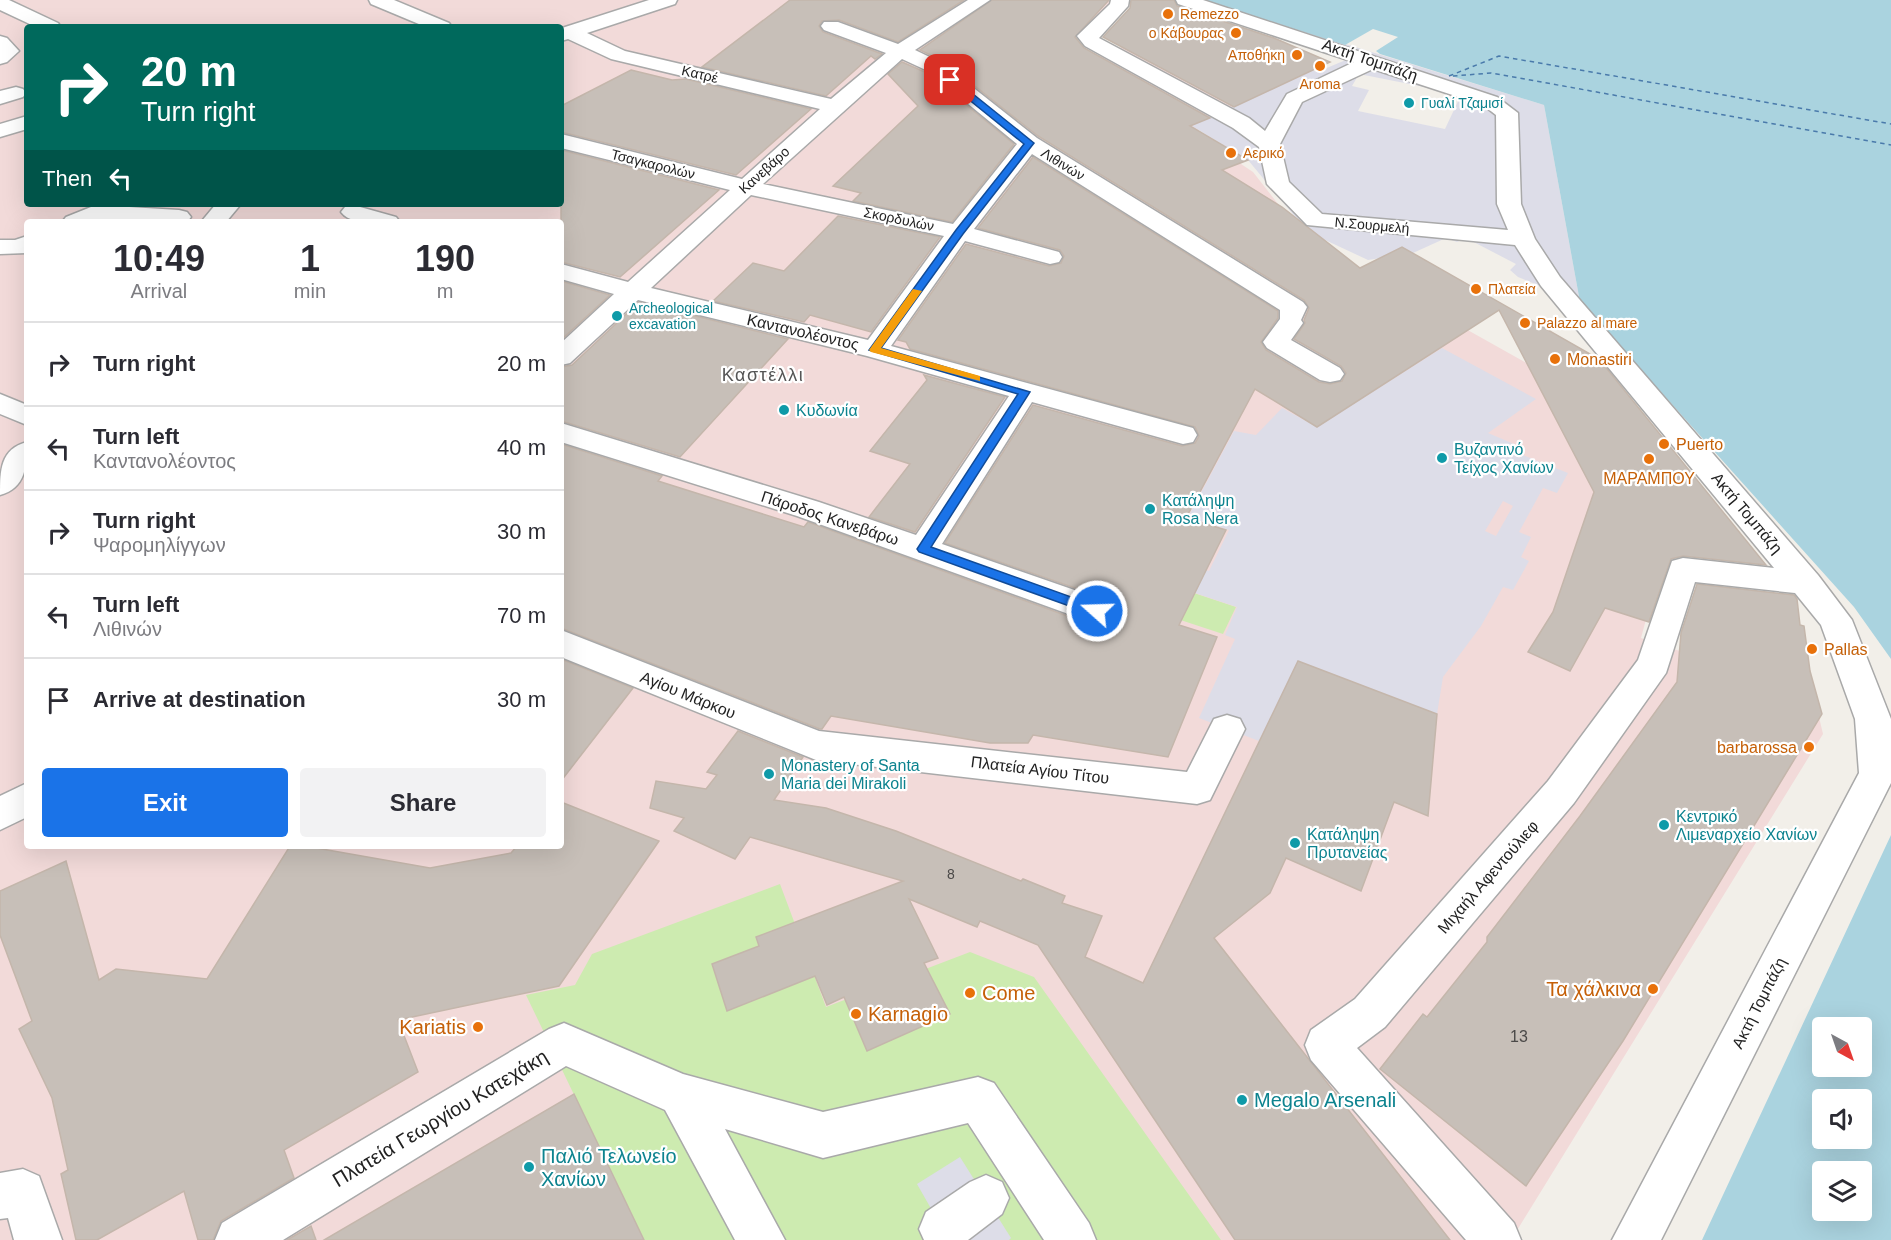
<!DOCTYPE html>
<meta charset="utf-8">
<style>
body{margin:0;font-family:Helvetica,sans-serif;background:#f2f2f3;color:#2b2b33;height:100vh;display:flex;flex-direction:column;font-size:22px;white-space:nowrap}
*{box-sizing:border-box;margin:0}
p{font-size:20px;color:#7c7c81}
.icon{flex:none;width:33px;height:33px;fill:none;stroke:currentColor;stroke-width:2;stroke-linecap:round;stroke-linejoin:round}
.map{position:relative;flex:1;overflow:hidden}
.side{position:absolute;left:24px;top:219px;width:540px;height:630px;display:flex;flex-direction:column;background:#fff;border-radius:6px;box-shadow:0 6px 24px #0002}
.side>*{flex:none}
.guide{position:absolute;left:24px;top:24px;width:540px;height:183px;border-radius:6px;box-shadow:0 6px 24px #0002;background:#00695c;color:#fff;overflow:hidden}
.needle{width:39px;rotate:140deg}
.tools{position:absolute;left:1812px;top:1017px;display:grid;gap:12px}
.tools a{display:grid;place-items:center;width:60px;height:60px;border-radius:6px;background:#fff;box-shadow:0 6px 24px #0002;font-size:30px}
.pin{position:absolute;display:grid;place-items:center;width:51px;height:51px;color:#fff;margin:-26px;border-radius:12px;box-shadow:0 3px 9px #0006}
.me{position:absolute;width:66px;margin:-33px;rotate:290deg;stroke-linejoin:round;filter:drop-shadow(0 0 4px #0008)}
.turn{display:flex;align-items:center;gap:21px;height:126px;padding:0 18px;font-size:27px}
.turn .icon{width:78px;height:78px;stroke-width:2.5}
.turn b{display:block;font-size:42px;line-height:51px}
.then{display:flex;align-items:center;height:57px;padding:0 18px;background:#0003;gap:12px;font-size:22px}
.eta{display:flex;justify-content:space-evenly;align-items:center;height:102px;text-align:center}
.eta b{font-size:36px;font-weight:800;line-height:42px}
.primary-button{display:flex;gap:12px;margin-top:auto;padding:12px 18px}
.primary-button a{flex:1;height:69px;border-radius:6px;background:#1a73e8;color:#fff;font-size:24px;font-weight:800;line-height:69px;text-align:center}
.primary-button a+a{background:#f2f2f3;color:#2b2b33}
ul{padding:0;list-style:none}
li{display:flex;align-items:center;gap:18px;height:84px;padding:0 18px;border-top:2px solid #e1e1e2}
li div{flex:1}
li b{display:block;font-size:22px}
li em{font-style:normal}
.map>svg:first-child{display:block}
.commercial{fill:#f2dad9;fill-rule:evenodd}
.grass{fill:#cdebb0}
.plaza{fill:#dddde8;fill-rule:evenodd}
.water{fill:#aad3df;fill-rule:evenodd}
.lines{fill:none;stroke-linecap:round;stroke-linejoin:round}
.ferry{stroke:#4a7aab;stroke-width:1.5;stroke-dasharray:4.5 4;stroke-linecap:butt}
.building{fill:#c7bfb8;stroke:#c4b6ab;stroke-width:1.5}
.minor-casing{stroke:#a9a9a9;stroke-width:3}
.minor{fill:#fff;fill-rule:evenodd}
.route{fill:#1a73e8;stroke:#114b97;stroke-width:1.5}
.slow{fill:#f59e0b}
.food-dot{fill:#e8710a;stroke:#fff;stroke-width:2}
.culture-dot{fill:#0f9aa8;stroke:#fff;stroke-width:2}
.labels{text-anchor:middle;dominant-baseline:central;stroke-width:4.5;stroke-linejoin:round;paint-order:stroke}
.far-food-label{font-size:14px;fill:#c56008;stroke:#fff;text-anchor:start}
.far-street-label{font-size:14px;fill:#222;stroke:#fff}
.far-culture-label{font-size:14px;fill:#0d838f;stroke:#fff;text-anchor:start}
.number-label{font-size:14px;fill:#4b4948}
.street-label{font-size:16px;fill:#222;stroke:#fff}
.food-label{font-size:16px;fill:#c56008;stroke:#fff;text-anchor:start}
.culture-label{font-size:16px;fill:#0d838f;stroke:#fff;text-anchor:start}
.near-number-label{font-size:16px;fill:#4b4948}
.neighbourhood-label{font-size:18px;letter-spacing:1.5px;fill:#555;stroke:#fff}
.near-food-label{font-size:20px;fill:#c56008;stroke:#fff;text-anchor:end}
.near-culture-label{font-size:20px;fill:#0d838f;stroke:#fff;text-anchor:start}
.near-street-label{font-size:20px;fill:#222;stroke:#fff}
</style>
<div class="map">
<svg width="1891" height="1240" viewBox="0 0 1891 1240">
<rect width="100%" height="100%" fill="#f2efe9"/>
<path class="commercial" d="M0,0H1121L1084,30L1066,39L1096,58L1131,43L1321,81L1193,132L1253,172L1314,250L1366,273L1601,405L1664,553L1641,638L1814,696L1823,734L1511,1240H0ZM27,27H561V204H27ZM27,222H561V846H27Z"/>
<g class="grass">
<polygon points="1155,580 1236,607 1223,634 1141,607"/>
<polygon points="780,884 826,1007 970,952 1034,977 1221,1240 644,1240 526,995 575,985 592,954"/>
</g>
<g class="plaza">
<path d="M1203,0L1544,105L1580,302L1518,277L1510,270L1516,264L1466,238L1457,242L1446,238L1413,253L1368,260L1323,239L1297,219L1248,160L1192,126L1312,70L1317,72L1353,57ZM1359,74L1460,94L1461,95L1445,129L1358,111L1369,90L1352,86Z"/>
<path d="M1442,348L1536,399L1488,433L1514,444L1510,450L1568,473L1557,493L1543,488L1519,532L1531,537L1521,557L1529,561L1513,590L1503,587L1481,626L1443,677L1437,714L1298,661L1259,741L1199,718L1235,639L1225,635L1237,607L1156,580L1167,558L1209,571L1229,530L1188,517L1234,431L1256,435L1282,408L1317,427ZM1503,501L1513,506L1496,536L1485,531Z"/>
<polygon points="960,1157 1011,1238 1009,1240 949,1240 917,1184"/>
</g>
<g class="water">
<polygon points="1203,0 1891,0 1891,659 1854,607 1580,302 1544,105 1380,54 1376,51 1398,37 1373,29 1345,45"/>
<path d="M1891,835V1240H1702ZM1822,1028H1862V1066H1822ZM1822,1100H1862V1138H1822ZM1822,1172H1862V1210H1822Z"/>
</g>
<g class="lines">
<g class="ferry">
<polyline points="1449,76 1499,56 1891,124"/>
<polyline points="1453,76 1491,73 1891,145"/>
</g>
</g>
<g class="building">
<polygon points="790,0 964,0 898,42 839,20 822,21 819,26 823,32 882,54 875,59 871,56 826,96 702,67"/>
<polygon points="992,0 1109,0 1075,37 1084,48 1210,118 1190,126 1248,160 1222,170 1282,207 1360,268 1402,247 1599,359 1766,565 1683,556 1671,559 1649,622 1605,608 1570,671 1528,652 1553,612 1594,492 1499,310 1317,427 1255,389 1186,518 1226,530 1179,625 1217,637 1168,757 1033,735 1028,743 990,743 831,716 822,729 820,729 561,628 561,444 662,476 658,481 804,527 808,522 1084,622 1098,625 1111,621 1115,610 1110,600 945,543 1033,405 1182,446 1195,443 1199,436 1195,427 910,349 906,342 898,340 966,244 1049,266 1061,263 1064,256 1060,250 978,228 1033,157 1278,311 1278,318 1261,342 1266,350 1319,382 1330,384 1342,381 1346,373 1341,366 1294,339 1305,323 1304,320 1309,308 1304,300 1038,136 943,61 920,50"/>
<polygon points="1131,0 1174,0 1177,6 1274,38 1330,62 1234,107 1103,37 1130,8"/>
<polygon points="902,62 927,73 1014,144 952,222 853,201 861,193 833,186 918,106 888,74"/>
<polygon points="631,70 672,80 686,79 811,109 736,175 561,132 561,106"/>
<polygon points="561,150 719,190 620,277 561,262"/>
<polygon points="838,216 940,237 871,332 810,315 804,322 713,301 753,263 784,271"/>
<polygon points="561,281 610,295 561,340"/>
<polygon points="639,302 788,339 680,457 561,421 561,367 572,365"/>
<polygon points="924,375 1005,397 915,532 869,517 910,464 870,451 927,380"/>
<polygon points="1697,584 1794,595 1797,599 1800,625 1804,626 1810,671 1822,714 1623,1041 1526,1186 1380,1069 1423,1014 1427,1017 1487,942 1487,937 1580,816 1677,682 1681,633"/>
<polygon points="561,659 633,688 561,781"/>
<polygon points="1298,661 1437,714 1428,816 1394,802 1361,891 1286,858 1270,893 1214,938 1450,1240 1235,1240 1038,945 980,921 977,927 909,899 938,958 924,963 950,1014 867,1051 844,997 827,1005 815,976 727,1011 712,964 759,946 756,937 903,881 750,837 735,859 674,831 684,818 650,808 656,781 706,789 717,775 707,772 738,731 803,757 774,800 826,808 896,831 1021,881 1023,879 1065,896 1062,903 1102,916 1085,957 1143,983"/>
<polygon points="561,802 659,841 559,986 398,1020 418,1072 284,1150 294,1178 221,1221 213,1240 198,1240 184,1191 97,1240 76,1240 61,1174 68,1170 52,1098 19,1029 32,1021 0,935 0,891 66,861 99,980 116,969 207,979 290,846 305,846 430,868 511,853 517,846 561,846"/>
<polygon points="574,1094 644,1240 324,1240"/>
<polygon points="311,1226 316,1240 287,1240"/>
</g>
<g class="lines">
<g class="minor-casing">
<g id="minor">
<polygon points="0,0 9,0 58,23 61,27 36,27 0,10"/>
<polygon points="369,0 394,0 449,23 452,27 426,27 371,4"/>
<path d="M649,0H677L675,4L587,33L625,51L831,99L886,53L824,30L821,26L824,22H838L898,44L968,0H990L915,50L942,63L1037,138L1303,302L1307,307L1301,320L1303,323L1291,340L1340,368L1344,374L1340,380L1330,382L1320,380L1267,348L1263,342L1280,319V310L1032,154L974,229L1059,252L1062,257L1059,262L1050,264L965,241L891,346L1193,428L1197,435L1193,442L1183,444L1032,402L942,544L1109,602L1113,611L1109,620L1097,623L1085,620L797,516L561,442V423L819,502L916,535L1009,396L867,356L638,300L570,363L561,365V343L614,294L561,279V264L628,282L730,190L561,148V134L742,179L820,109L611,59L568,39L561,41L562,28ZM902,59L928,71L1017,144L953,224L763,184ZM751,195L944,236L868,340L651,288Z"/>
<path d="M1111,0H1129L1128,6L1099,38L1249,118L1265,131L1287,94L1354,62L1178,4L1176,0H1203L1497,97L1518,113L1521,204L1535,239L1560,277L1818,575L1852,620L1891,719V783L1661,1240H1612L1859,773L1855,719L1821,625L1795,593L1695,582L1666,673L1574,803L1385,1027L1357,1048L1514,1223L1521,1240H1466L1311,1060L1305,1045L1311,1030L1355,999L1548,781L1638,660L1672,561L1683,558L1774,568L1541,286L1515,245L1307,225L1267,184L1259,147L1233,128L1085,46L1077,36L1110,4ZM1373,69L1483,105L1496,115L1497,204L1508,230L1322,214L1289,182L1280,144L1302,102Z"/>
<polygon points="0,36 7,38 19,51 7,62 0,64"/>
<polygon points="16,87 23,89 26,93 23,97 0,104 0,91"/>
<polygon points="27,116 27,129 0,137 0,124"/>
<polygon points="216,204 241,204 226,222 201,222"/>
<polygon points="96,205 179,210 187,212 191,217 187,222 99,219 93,222 62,222 66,217"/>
<path d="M353,205L396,217L400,222C383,222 352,227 341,212L345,207Z"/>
<polygon points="27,236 27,253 0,254 0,240 15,240"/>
<polygon points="0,394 27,405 27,425 0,414"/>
<path d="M27,442C27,465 26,488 0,495C0,471 0,449 27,442Z"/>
<polygon points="561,630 819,731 1187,772 1214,719 1227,715 1240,719 1245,729 1210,800 1197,804 816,760 561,657"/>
<polygon points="27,783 27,817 0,830 0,796"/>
<polygon points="564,1023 683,1074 823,1112 978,1077 994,1083 1089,1223 1096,1240 1044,1240 968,1123 823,1158 725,1129 785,1240 735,1240 665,1110 566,1066 283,1240 215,1240 222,1223 549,1029"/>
<polygon points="23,1169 39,1176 62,1240 14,1240 8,1218 0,1219 0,1173"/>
<polygon points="986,1175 1002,1182 1009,1198 1002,1214 968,1240 924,1240 919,1229 926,1212 970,1182"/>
</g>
</g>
<use href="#minor" class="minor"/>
</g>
<polygon class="route" points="947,78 953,78 1034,143 963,234 881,348 1030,392 931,547 1102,608 1104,611 1097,616 919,552 917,549 1018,394 869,350 956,230 1024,144 947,82"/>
<polygon class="slow" points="913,289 922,291 881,348 980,376 980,381 871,352 869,350"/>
<g class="food-dot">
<circle cx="1168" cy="14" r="6"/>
<circle cx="1236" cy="33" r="6"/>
<circle cx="1297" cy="55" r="6"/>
<circle cx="1320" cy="66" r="6"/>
<circle cx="1231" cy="153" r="6"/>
<circle cx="1476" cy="289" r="6"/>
<circle cx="1525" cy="323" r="6"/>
<circle cx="1555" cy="359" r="6"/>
<circle cx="1664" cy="444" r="6"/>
<circle cx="1649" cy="459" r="6"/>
<circle cx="1812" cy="649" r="6"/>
<circle cx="1809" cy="747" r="6"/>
<circle cx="1653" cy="989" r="6"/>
<circle cx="970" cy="993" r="6"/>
<circle cx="856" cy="1014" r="6"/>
<circle cx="478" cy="1027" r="6"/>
</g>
<g class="culture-dot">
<circle cx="1409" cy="103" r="6"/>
<circle cx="617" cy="316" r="6"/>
<circle cx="784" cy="410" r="6"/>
<circle cx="1442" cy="458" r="6"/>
<circle cx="1150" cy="509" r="6"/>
<circle cx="769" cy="774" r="6"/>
<circle cx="1664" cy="825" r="6"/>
<circle cx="1295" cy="843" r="6"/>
<circle cx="1242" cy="1100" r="6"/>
<circle cx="529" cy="1167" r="6"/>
</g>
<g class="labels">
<g class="far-food-label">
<text x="1180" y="14">Remezzo</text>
<text x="1224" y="33" text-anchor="end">ο Κάβουρας</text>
<text x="1285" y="55" text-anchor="end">Αποθήκη</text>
<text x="1320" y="84" text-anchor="middle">Aroma</text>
<text x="1243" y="153">Αερικό</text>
<text x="1488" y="289">Πλατεία</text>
<text x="1537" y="323">Palazzo al mare</text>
</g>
<g class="far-street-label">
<text transform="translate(700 74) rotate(13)">Κατρέ</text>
<text transform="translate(653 164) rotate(14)">Τσαγκαρολών</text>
<text transform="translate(1063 164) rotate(32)">Λιθινών</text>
<text transform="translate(764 170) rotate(-42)">Κανεβάρο</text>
<text transform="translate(899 219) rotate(12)">Σκορδυλών</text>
<text transform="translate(1372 225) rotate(5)">Ν.Σουρμελή</text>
</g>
<g class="far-culture-label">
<text x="1421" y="103">Γυαλί Τζαμισί</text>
<text x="629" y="308">Archeological<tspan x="629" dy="16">excavation</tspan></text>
</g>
<g class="number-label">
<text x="951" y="874">8</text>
</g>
<g class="street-label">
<text transform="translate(1370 60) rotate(19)">Ακτή Τομπάζη</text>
<text transform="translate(803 332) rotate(13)">Καντανολέοντος</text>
<text transform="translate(1747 513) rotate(50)">Ακτή Τομπάζη</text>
<text transform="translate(830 518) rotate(18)">Πάροδος Κανεβάρω</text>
<text transform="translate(688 695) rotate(22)">Αγίου Μάρκου</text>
<text transform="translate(1040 770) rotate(7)">Πλατεία Αγίου Τίτου</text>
<text transform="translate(1488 877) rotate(-49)">Μιχαήλ Αφεντούλιεφ</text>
<text transform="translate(1759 1003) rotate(-63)">Ακτή Τομπάζη</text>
</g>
<g class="food-label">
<text x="1567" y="359">Monastiri</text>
<text x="1676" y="444">Puerto</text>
<text x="1649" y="478" text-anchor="middle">ΜΑΡΑΜΠΟΥ</text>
<text x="1824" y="649">Pallas</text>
<text x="1797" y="747" text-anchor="end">barbarossa</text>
</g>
<g class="culture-label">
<text x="796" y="410">Κυδωνία</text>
<text x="1454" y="449">Βυζαντινό<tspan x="1454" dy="18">Τείχος Χανίων</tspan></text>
<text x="1162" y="500">Κατάληψη<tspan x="1162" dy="18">Rosa Nera</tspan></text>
<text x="781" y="765">Monastery of Santa<tspan x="781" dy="18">Maria dei Mirakoli</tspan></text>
<text x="1676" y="816">Κεντρικό<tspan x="1676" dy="18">Λιμεναρχείο Χανίων</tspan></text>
<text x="1307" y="834">Κατάληψη<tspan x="1307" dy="18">Πρυτανείας</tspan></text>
</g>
<g class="near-number-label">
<text x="1519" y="1036">13</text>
</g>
<g class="neighbourhood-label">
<text x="763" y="375">Καστέλλι</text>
</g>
<g class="near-food-label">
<text x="1641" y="989">Τα χάλκινα</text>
<text x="982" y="993" text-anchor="start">Come</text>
<text x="868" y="1014" text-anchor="start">Karnagio</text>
<text x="466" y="1027">Kariatis</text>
</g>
<g class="near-culture-label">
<text x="1254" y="1100">Megalo Arsenali</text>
<text x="541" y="1156">Παλιό Τελωνείο<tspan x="541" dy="23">Χανίων</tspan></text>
</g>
<g class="near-street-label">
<text transform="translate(440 1118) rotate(-31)">Πλατεία Γεωργίου Κατεχάκη</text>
</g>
</g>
</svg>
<div class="tools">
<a><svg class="needle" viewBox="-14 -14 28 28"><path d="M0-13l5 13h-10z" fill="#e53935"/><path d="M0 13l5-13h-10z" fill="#7c7c81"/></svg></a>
<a><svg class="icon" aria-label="sound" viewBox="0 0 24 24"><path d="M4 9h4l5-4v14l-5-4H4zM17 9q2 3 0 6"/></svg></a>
<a><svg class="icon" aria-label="layers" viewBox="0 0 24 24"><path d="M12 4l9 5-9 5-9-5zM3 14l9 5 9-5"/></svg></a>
</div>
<div class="pin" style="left:950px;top:80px;background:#d93025"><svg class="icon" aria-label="arrive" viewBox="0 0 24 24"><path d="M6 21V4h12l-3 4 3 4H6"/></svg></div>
<svg class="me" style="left:1097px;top:611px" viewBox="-20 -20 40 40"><circle r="17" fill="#1a73e8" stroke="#fff" stroke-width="3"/><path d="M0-11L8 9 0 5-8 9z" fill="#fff"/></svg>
<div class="guide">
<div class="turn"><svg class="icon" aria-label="right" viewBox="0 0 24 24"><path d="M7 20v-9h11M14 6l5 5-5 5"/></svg><div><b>20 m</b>Turn right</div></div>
<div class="then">Then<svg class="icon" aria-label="left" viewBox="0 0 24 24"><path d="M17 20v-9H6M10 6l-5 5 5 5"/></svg></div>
</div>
<section class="side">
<div class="eta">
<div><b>10:49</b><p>Arrival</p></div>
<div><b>1</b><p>min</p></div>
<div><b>190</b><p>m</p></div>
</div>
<ul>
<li><svg class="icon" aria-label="right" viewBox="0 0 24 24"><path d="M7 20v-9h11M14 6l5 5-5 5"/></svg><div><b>Turn right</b></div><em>20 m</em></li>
<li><svg class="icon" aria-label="left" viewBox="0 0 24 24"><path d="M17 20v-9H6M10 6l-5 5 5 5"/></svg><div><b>Turn left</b><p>Καντανολέοντος</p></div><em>40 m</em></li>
<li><svg class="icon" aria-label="right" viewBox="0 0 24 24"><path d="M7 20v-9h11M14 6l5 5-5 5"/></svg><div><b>Turn right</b><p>Ψαρομηλίγγων</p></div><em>30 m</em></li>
<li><svg class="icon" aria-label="left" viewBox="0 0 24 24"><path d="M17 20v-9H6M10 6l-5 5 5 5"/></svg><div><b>Turn left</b><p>Λιθινών</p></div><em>70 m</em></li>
<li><svg class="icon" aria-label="arrive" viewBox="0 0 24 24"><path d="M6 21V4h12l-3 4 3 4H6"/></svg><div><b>Arrive at destination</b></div><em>30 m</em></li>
</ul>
<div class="primary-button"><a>Exit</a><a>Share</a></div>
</section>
</div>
